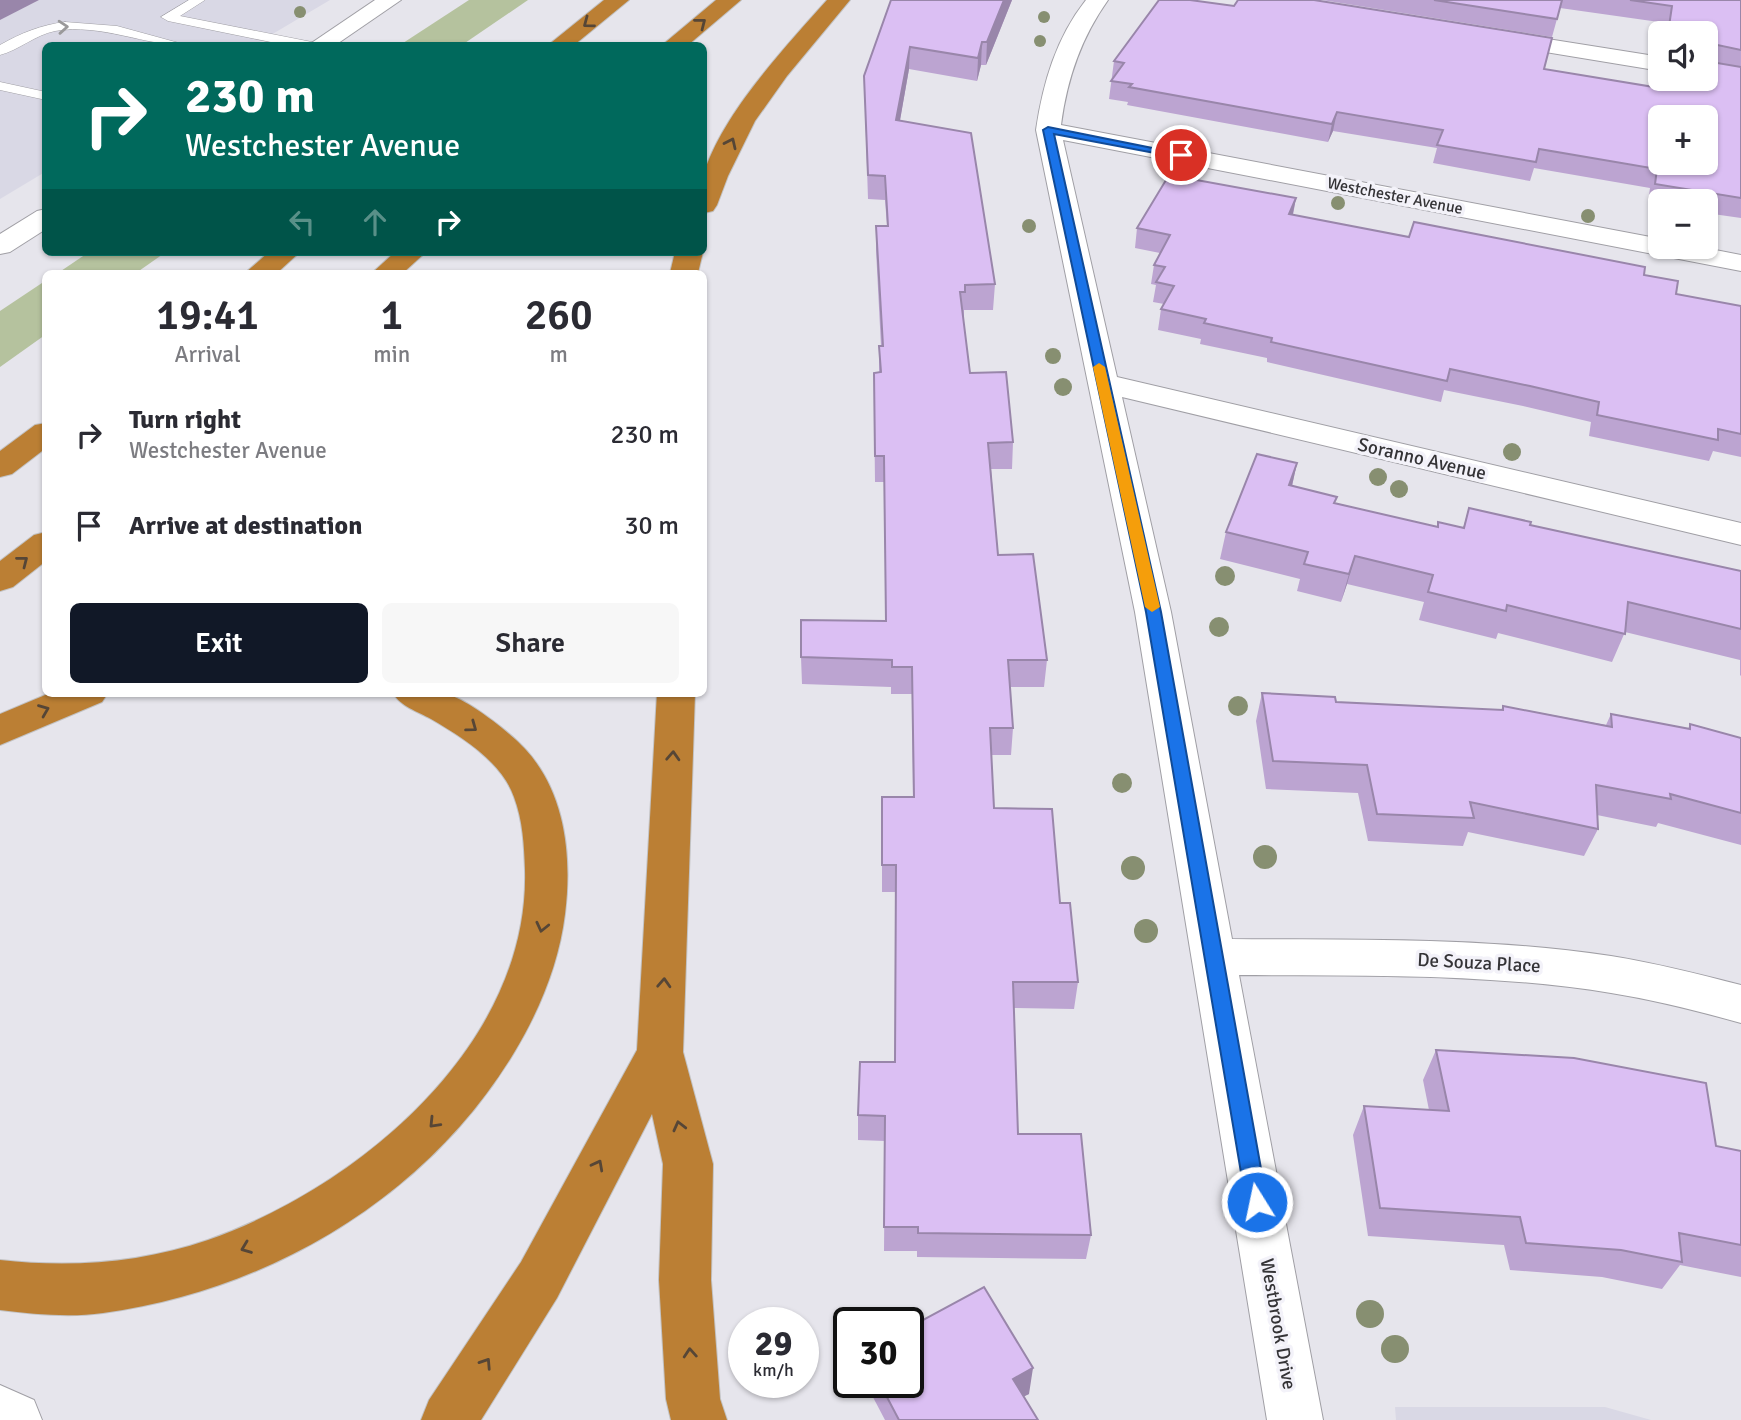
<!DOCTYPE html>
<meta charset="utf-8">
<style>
body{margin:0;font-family:Signika,sans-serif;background:#f7f7f7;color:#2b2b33;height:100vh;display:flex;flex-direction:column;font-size:26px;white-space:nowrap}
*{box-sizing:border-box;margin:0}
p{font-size:23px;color:#7c7c81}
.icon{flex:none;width:38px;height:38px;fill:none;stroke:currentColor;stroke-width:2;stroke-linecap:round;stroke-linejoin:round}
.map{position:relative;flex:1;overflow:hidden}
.details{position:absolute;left:42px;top:270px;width:665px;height:427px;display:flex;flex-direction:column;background:#fff;border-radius:10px;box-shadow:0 2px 5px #0004}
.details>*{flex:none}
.guide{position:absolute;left:42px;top:42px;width:665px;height:214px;border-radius:10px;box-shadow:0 2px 5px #0004;background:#00695c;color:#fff;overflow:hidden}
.controls{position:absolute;left:1648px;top:21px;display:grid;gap:14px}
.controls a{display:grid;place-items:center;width:70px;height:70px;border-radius:10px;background:#fff;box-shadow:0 2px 5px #0004;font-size:35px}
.speed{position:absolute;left:728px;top:1307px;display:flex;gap:14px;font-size:35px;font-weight:700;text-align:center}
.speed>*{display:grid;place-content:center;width:91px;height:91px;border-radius:50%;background:#fff;box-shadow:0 2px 5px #0004;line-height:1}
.speed small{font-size:18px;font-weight:400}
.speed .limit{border:4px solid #111;border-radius:10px;background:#fff;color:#111}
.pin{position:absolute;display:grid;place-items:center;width:60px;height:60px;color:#fff;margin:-30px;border:4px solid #fff;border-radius:50%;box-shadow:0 2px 7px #0007}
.me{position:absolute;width:77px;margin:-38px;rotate:350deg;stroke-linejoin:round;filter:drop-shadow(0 0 5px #0008)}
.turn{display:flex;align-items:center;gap:24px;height:147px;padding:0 28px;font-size:32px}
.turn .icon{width:91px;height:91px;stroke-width:2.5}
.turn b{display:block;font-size:49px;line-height:60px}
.lanes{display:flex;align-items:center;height:66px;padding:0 28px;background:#0003;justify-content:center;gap:35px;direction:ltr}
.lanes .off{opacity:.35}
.eta{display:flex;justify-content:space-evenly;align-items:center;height:119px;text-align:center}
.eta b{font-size:42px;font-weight:600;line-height:49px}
.action{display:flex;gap:14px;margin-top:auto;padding:14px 28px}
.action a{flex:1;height:80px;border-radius:10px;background:#111827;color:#fff;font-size:28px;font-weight:600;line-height:80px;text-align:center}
.action a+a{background:#f7f7f7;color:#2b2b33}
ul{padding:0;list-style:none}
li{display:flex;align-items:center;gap:21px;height:91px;padding:0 28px}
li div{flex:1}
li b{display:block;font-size:26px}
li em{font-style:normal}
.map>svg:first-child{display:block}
.built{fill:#d9d8e5}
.green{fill:#b5c29e}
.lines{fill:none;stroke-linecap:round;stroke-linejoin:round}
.lane-casing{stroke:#a09fa5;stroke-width:1}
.street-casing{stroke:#a09fa5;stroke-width:2}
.secondary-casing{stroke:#a09fa5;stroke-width:2}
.highway-casing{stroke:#c2c2c3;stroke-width:2}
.lane{fill:#fff;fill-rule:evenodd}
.street{fill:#fff;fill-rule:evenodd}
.secondary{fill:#fff;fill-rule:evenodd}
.highway{fill:#bb7f34;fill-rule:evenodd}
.tree{fill:#878f71}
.wall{fill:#bca4d1}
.shaded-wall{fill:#9986aa}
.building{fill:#dbbff3;stroke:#9986aa;stroke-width:2;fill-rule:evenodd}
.oneway{stroke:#564636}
.oneway2{stroke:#9a999a}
.route{fill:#1a73e8;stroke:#114b97;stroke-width:2}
.slow{fill:#f59e0b}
.labels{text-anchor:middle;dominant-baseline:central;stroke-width:7;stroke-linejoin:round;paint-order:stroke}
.far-street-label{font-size:16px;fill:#343336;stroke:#f3f2f9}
.street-label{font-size:19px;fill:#343336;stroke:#f3f2f9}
</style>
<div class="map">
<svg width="1741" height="1420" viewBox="0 0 1741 1420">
<rect width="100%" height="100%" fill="#e6e5ec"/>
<g class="built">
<polygon points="0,0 330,0 254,45 46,46 45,172 0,199"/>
<polygon points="1395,1407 1605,1407 1651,1420 1396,1420"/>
</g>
<g class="green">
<polygon points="469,0 528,0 462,45 400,45"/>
<polygon points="89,252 166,252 136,273 58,273"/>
<polygon points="45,281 45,335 0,367 0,311"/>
</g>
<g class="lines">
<g class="lane-casing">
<g id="lane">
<polygon points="189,0 205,0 180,16 312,42 318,46 290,46 168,21 161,17"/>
<path d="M65,22L117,26L190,46C145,46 101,23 55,31C35,35 19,50 0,55V45C21,33 41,25 65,22Z"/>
<polygon points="0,82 46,92 46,100 0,90"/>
</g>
</g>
<g class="street-casing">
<g id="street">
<path d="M1086,0H1108C1081,38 1067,79 1061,125L1661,239V247H1700L1741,255V271L1063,140L1117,377L1741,523V545L1122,397L1171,612L1232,939C1359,940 1486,937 1611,956C1655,963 1698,974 1741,985V1023C1698,1011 1655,1000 1611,993C1489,973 1363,976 1239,975L1323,1420H1267L1135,612L1036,130C1043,83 1056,38 1086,0Z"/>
<polygon points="1498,31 1661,57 1661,71 1490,43 1487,38 1490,33"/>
</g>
</g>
<g class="secondary-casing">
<g id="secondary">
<polygon points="375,0 401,0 334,46 307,46"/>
<polygon points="46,209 46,229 10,252 0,254 0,234 37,211"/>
<polygon points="0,1385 34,1400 42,1420 0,1420"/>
</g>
</g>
<g class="highway-casing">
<g id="highway">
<polygon points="604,0 629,0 573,46 547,46"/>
<polygon points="716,0 741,0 687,46 661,46"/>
<path d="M827,0H850L787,76L755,121L728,176L717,205L713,211L704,213C704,200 700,182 705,170C725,111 786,46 827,0Z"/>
<polygon points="269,252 300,252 277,273 245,273"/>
<polygon points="395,252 426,252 403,273 372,273"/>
<polygon points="675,252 703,252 698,273 670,273"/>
<polygon points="46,423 46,448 12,474 0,477 0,451 35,425"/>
<polygon points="46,532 46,561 13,587 0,591 0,561 34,535"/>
<polygon points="50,693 108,693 102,702 0,745 0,714"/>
<path d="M393,693C409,693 426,691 442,693C463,695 512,734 526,750C566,794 572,858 565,914C559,963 540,1009 515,1051C428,1197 270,1290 103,1313C68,1318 34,1314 0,1310V1260C71,1268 141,1263 208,1240C359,1187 530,1044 525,870C524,845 523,821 514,797C502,762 462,737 431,719C417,711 401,707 393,693Z"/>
<polygon points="657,693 695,693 683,1052 713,1164 711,1280 720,1399 727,1420 671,1420 666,1399 659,1280 663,1164 652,1114 557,1298 481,1420 421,1420 429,1400 521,1262 637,1050"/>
</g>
</g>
<use href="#lane" class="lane"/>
<use href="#street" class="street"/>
<use href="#secondary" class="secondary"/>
<use href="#highway" class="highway"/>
</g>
<g class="tree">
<circle cx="300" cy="12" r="6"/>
<circle cx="1044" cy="17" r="6"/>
<circle cx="1040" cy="41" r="6"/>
<circle cx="1175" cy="138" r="7"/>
<circle cx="1184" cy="174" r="7"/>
<circle cx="1338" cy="203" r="7"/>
<circle cx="1588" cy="216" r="7"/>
<circle cx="1029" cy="226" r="7"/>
<circle cx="1053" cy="356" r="8"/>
<circle cx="1063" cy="387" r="9"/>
<circle cx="1512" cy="452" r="9"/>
<circle cx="1378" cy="477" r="9"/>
<circle cx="1399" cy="489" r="9"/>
<circle cx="1225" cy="576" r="10"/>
<circle cx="1219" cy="627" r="10"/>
<circle cx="1238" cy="706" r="10"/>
<circle cx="1122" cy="783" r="10"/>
<circle cx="1265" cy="857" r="12"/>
<circle cx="1133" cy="868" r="12"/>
<circle cx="1146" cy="931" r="12"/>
<circle cx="1370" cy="1314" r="14"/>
<circle cx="1395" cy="1349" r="14"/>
</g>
<g class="wall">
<polygon points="891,0 1012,0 986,65 981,65 977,81 909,69 900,120 995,284 993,310 964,310 964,318 963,318 970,373 1013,442 1012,469 991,469 998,555 1047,660 1044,687 1010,687 1013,728 1011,755 991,755 994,808 1060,903 1078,982 1074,1009 1014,1008 1018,1134 1091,1235 1086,1259 917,1257 917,1251 884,1251 885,1141 858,1140 858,1115 895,1062 895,892 882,892 882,797 913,797 912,694 891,694 891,687 802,684 801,657 886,621 884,482 875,482 874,399 879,372 879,346 881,346 876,250 876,226 887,226 885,200 868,199 864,76"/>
<polygon points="1322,0 1741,0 1741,218 1706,213 1706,201 1661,201 1661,205 1648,203 1650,188 1534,168 1530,181 1433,163 1437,148 1333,131 1328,142 1127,105 1128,102 1109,99 1114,61 1544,69 1657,88 1661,68 1661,79 1706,79 1706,33 1665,33 1666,23 1560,8 1552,37"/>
<polygon points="1296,198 1293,215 1409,237 1644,275 1676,294 1741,306 1741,457 1713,451 1709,461 1589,436 1591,422 1523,406 1444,390 1441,402 1267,362 1267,358 1200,344 1201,339 1158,330 1161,309 1164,304 1153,302 1156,285 1151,284 1154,265 1160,253 1135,248 1137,228"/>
<polygon points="1297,463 1292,486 1335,503 1437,527 1438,522 1463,528 1469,508 1530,525 1741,571 1741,676 1740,675 1740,660 1625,632 1612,662 1498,633 1496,639 1419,620 1424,602 1347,584 1341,602 1297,591 1300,579 1220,559 1226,532"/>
<polygon points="1262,693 1336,702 1501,710 1503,706 1606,725 1611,714 1688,729 1690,724 1741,738 1741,845 1658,823 1656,827 1597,815 1598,829 1584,856 1468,832 1463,846 1368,841 1358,793 1266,789 1256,721"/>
<polygon points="1436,1050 1716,1146 1741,1151 1741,1277 1680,1265 1662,1289 1602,1277 1510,1270 1504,1245 1368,1236 1353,1135 1364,1106 1429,1110 1423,1080"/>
<polygon points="865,1382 908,1382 1029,1394 1024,1396 1038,1420 885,1420"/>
</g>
<g class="shaded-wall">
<polygon points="0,0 39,0 0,20"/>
<polygon points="1004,0 1012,0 986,65 987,42"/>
<polygon points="982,42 981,65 977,81 978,58"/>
<polygon points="910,47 909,69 896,143 896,120"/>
<polygon points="1337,112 1333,131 1328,142 1332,124"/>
<polygon points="1296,198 1292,218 1289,214"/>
<polygon points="1297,463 1291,490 1289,485"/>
<polygon points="1355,556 1347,584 1341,602 1349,574"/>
<polygon points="1033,1368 1029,1394 1009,1404 1013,1379"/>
</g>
<g class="building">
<polygon points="891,0 1004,0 987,42 982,42 978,58 910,47 896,120 971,133 995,284 965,285 965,292 960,292 970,373 1006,372 1013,442 988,443 998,555 1033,554 1047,660 1008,660 1013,728 990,728 994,808 1052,809 1060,903 1070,903 1078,982 1013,982 1018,1134 1081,1134 1091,1235 918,1233 918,1227 884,1227 885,1116 858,1115 860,1062 895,1062 896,865 882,865 882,797 914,797 912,667 892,667 892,660 801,657 801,620 886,621 884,456 875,456 874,373 881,372 879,346 883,346 876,226 888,226 885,176 868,175 864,76"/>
<path d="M1159,0H1190L1234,6L1238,0H1314L1552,38L1544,69L1660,88L1662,79H1706V33H1668L1672,6L1630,0H1741V50L1713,44L1710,46L1711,62L1741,67V198L1655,184L1657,169L1539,149L1536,162L1437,145L1443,130L1337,112L1332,124L1129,87L1132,84L1111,81L1124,63L1114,61ZM1661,117H1706V163H1661Z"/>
<polygon points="1434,0 1562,0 1557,19"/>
<polygon points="1169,175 1296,198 1289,214 1409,237 1414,222 1645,267 1644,275 1678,281 1676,294 1741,306 1741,434 1718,429 1718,440 1597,415 1599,402 1530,386 1450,369 1447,381 1271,342 1272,338 1204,323 1206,319 1161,309 1174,286 1156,282 1165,267 1154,265 1170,235 1137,228"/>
<polygon points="1257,454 1297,463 1289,485 1337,497 1334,503 1438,527 1438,522 1464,528 1469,508 1531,522 1530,525 1741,571 1741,629 1628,602 1625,634 1507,605 1506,611 1428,592 1433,575 1355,556 1349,574 1304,564 1308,552 1226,532"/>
<polygon points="1262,693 1335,697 1336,702 1503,710 1503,706 1612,727 1611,714 1690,729 1690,724 1741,738 1741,813 1670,794 1671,799 1596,785 1598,829 1470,802 1474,818 1377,814 1367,765 1273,761"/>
<polygon points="1436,1050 1574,1058 1706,1083 1716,1146 1741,1151 1741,1245 1679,1233 1682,1262 1621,1250 1526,1243 1520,1217 1380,1208 1364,1106 1449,1111"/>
<polygon points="984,1287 1033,1368 1013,1379 1038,1420 899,1420 879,1382 908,1382 908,1328"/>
</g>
<defs><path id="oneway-chevron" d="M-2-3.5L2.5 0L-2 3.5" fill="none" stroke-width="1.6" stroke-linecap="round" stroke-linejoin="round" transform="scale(1.75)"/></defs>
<g class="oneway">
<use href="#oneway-chevron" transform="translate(588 23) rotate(143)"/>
<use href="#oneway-chevron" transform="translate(701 23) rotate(-38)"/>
<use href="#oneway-chevron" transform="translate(731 143) rotate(-65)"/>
<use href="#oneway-chevron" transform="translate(23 561) rotate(-38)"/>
<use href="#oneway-chevron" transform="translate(44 710) rotate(-22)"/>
<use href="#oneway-chevron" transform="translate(472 727) rotate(36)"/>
<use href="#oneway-chevron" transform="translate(673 756) rotate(-87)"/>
<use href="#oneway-chevron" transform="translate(542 927) rotate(103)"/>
<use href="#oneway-chevron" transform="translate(664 983) rotate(-87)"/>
<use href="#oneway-chevron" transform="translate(434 1123) rotate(134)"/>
<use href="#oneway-chevron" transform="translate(679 1126) rotate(-104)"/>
<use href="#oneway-chevron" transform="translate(598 1165) rotate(-62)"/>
<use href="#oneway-chevron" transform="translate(246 1248) rotate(159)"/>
<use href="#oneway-chevron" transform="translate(690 1353) rotate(-94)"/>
<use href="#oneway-chevron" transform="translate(486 1363) rotate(-57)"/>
</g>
<use class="oneway2" href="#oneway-chevron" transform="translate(63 27) rotate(-4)"/>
<polygon class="route" points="1048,127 1187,155 1181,158 1054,134 1161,612 1267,1202 1264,1209 1257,1212 1249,1209 1246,1202 1146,612 1043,130"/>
<polygon class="slow" points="1099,363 1105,367 1160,607 1152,612 1145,607 1093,367"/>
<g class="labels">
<g class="far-street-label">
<text transform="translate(1395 196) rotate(11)">Westchester Avenue</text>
</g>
<g class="street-label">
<text transform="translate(1422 459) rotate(13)">Soranno Avenue</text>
<text transform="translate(1479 963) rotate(3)">De Souza Place</text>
<text transform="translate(1278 1324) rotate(80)">Westbrook Drive</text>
</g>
</g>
</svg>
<div class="controls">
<a><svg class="icon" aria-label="sound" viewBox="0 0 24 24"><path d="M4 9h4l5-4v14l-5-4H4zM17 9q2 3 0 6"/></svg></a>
<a>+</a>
<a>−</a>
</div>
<div class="speed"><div>29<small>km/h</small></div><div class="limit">30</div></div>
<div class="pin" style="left:1181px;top:155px;background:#d93025"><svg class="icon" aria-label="arrive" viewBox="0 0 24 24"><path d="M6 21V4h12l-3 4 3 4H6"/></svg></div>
<svg class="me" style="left:1257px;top:1202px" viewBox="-20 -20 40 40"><circle r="17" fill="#1a73e8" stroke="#fff" stroke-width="3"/><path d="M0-11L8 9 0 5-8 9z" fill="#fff"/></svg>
<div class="guide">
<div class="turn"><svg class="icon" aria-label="right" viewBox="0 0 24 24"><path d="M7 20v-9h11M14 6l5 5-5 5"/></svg><div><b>230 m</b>Westchester Avenue</div></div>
<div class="lanes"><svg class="icon off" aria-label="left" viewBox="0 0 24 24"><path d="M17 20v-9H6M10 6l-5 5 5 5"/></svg><svg class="icon off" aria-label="ahead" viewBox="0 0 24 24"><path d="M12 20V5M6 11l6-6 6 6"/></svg><svg class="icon" aria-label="right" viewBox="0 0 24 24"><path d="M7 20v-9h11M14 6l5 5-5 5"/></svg></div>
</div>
<section class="details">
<div class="eta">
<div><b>19:41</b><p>Arrival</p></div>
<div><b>1</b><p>min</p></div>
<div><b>260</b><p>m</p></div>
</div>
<ul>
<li><svg class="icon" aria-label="right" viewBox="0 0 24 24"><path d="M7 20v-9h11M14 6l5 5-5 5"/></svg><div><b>Turn right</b><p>Westchester Avenue</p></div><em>230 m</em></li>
<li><svg class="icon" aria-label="arrive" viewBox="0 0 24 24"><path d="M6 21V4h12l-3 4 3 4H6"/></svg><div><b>Arrive at destination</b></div><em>30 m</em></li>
</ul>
<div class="action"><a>Exit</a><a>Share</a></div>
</section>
</div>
